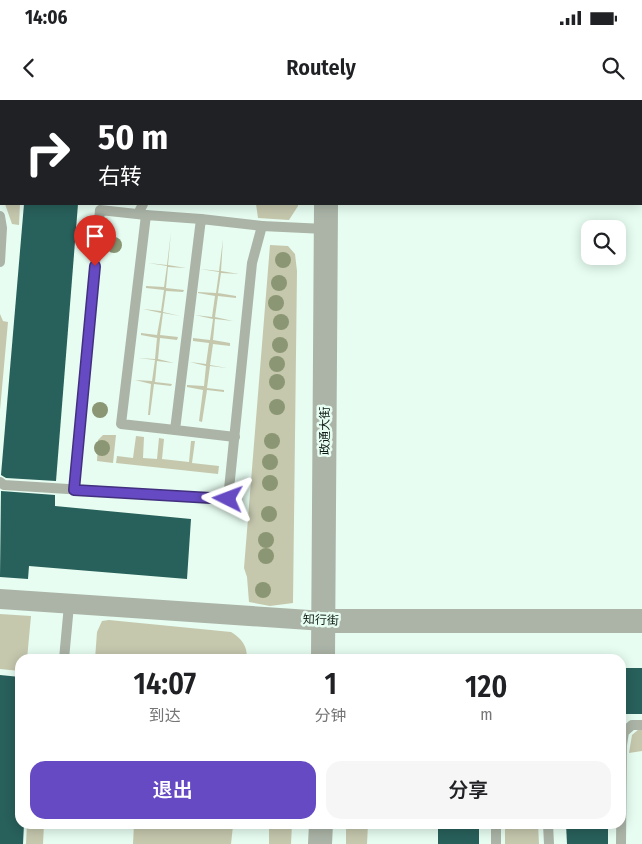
<!DOCTYPE html>
<html lang="zh">
<meta charset="utf-8">
<style>
body{margin:0;font-family:"Fira Sans Condensed","Noto Sans SC",sans-serif;background:#f6f6f6;color:#202124;height:100vh;display:flex;flex-direction:column;font-size:19px;white-space:nowrap}
*{box-sizing:border-box;margin:0}
p{font-size:16px;color:#757577}
.icon{flex:none;width:28px;height:28px;fill:none;stroke:currentColor;stroke-width:2;stroke-linecap:round;stroke-linejoin:round}
.map{position:relative;flex:1;overflow:hidden}
.sheet{position:absolute;left:15px;top:554px;width:611px;height:175px;display:flex;flex-direction:column;background:#fff;border-radius:15px;box-shadow:0 2px 12px #0003}
.sheet>*{flex:none}
.guide{position:absolute;left:0px;top:0px;width:642px;height:105px;box-shadow:0 2px 12px #0003;background:#202124;color:#fff;overflow:hidden}
.tools{position:absolute;left:581px;top:120px;display:grid;gap:10px}
.tools a{display:grid;place-items:center;width:45px;height:45px;border-radius:10px;background:#fff;box-shadow:0 2px 12px #0003;font-size:25px}
.pin{position:absolute;display:grid;place-items:center;width:42px;height:42px;color:#fff;margin:-51px -21px;border-radius:50% 50% 50% 0;rotate:-45deg;box-shadow:0 0 5px #0007}
.pin .icon{rotate:45deg}
.me{position:absolute;width:55px;margin:-28px;rotate:273deg;stroke-linejoin:round;filter:drop-shadow(0 0 4px #0008)}
.turn{display:flex;align-items:center;gap:18px;height:105px;padding:0 15px;font-size:22px}
.turn .icon{width:65px;height:65px;stroke-width:2.5}
.turn b{display:block;font-size:35px;line-height:42px}
.eta{display:flex;justify-content:space-evenly;align-items:center;height:85px;text-align:center}
.eta b{font-size:30px;font-weight:600;line-height:35px}
.button{display:flex;gap:10px;margin-top:auto;padding:10px 15px}
.button a{flex:1;height:58px;border-radius:15px;background:#664ac3;color:#fff;font-size:20px;font-weight:600;line-height:58px;text-align:center}
.button a+a{background:#f6f6f6;color:#202124}
.status{display:flex;justify-content:space-between;align-items:center;height:35px;padding:0 25px;background:#fff;direction:ltr}
.status svg{height:14px;fill:currentColor}
header{display:flex;justify-content:space-between;align-items:center;height:65px;padding:0 15px;background:#fff;font-size:22px;font-weight:600}
.map>svg:first-child{display:block}
.green{fill:#c5c8ad}
.building{fill:#28605b}
.lines{fill:none;stroke-linecap:round;stroke-linejoin:round}
.service{stroke:#abb4a7;stroke-width:10}
.minor{stroke:#abb4a7;stroke-width:20}
.tertiary{stroke:#abb4a7;stroke-width:24}
.tree{fill:#8b9674}
.route-casing{stroke:#42307f;stroke-width:12}
.route{stroke:#664ac3;stroke-width:9}
.labels{text-anchor:middle;dominant-baseline:central;stroke-width:5;stroke-linejoin:round;paint-order:stroke}
.street-label{font-size:12px;fill:#0e1b15;stroke:#e7fdf1}
</style>
<div class="status"><b>14:06</b><svg viewBox="0 0 49 12"><path d="M0 12V9h3v3zM5 12V6h3v6zM10 12V3h3v9zM15 12V0h3v12zM26 1h20v11H26zM47 4h2v5h-2z"/></svg></div>
<header><svg class="icon" aria-label="back" viewBox="0 0 24 24"><path d="M15 5l-7 7 7 7"/></svg>Routely<svg class="icon" aria-label="search" viewBox="0 0 24 24"><circle cx="10" cy="10" r="6"/><path d="M15 15l6 6"/></svg></header>
<div class="map">
<svg width="642" height="744" viewBox="0 0 642 744">
<rect width="100%" height="100%" fill="#e7fdf1"/>
<g class="green">
<polygon points="0,0 28,0 1,1 1,93"/>
<polygon points="5,104 20,104 19,125 12,124"/>
<polygon points="256,104 298,104 298,106 289,120 258,118"/>
<polygon points="171,132 168,165 186,168 168,167 166,188 184,190 183,192 166,191 163,212 180,216 163,213 160,235 178,237 177,240 160,238 158,259 174,263 157,261 155,282 172,284 171,286 154,284 150,315 148,315 151,284 135,280 152,281 155,260 138,258 155,259 157,238 141,235 141,233 157,235 161,213 143,209 161,211 164,190 146,188 146,186 164,187 167,166 148,163 167,165"/>
<polygon points="223,139 221,171 239,174 221,173 218,193 236,196 236,198 218,196 215,217 233,221 215,219 213,240 230,243 230,246 213,244 210,265 227,268 210,266 207,288 224,290 224,292 207,290 202,322 199,321 203,290 187,287 187,285 204,286 206,266 190,262 206,264 209,243 193,241 193,238 210,240 213,219 195,215 212,217 215,196 198,193 198,192 216,193 219,172 200,169 219,171"/>
<polygon points="270,145 288,146 295,154 297,171 293,503 270,506 249,502 247,477 244,468"/>
<polygon points="0,214 3,221 8,222 0,310"/>
<polygon points="103,335 116,335 113,363 97,361 98,340"/>
<polygon points="136,336 144,337 143,358 157,359 159,338 164,339 162,359 189,362 191,341 195,341 192,363 219,366 218,374 116,363 117,356 133,358"/>
<polygon points="0,514 31,516 27,559 20,559 20,571 0,569"/>
<path d="M109,520L231,532C242,539 247,545 247,559H95L97,532L102,521Z"/>
<polygon points="639,629 642,629 642,651 629,653 632,635"/>
<polygon points="27,724 44,724 43,744 26,744"/>
<polygon points="134,724 233,726 231,744 133,744"/>
<polygon points="269,724 292,724 291,744 269,744"/>
<polygon points="346,724 368,724 367,744 346,744"/>
<polygon points="505,724 538,724 539,744 505,744"/>
</g>
<g class="building">
<polygon points="24,104 78,104 56,381 6,378 1,375"/>
<polygon points="1,391 55,395 55,406 191,419 187,479 29,466 28,479 0,477"/>
<polygon points="621,568 642,568 642,614 622,614"/>
<polygon points="0,575 20,577 20,724 24,724 23,744 0,744"/>
<rect x="438" y="724" width="41" height="20"/>
<polygon points="566,724 608,724 608,744 567,744"/>
</g>
<g class="lines">
<g class="service">
<polyline points="121,1 121,0"/>
<polyline points="156,1 156,0"/>
<polyline points="138,114 143,104"/>
<polyline points="0,116 2,128 0,162"/>
<polyline points="175,330 121,324 146,115 201,119"/>
<polyline points="235,337 175,330 201,119 262,126"/>
<polyline points="0,382 4,385 228,399 252,163 262,126 325,129"/>
<polyline points="74,390 100,110 146,115"/>
<polyline points="64,559 69,505"/>
<polyline points="496,724 496,744"/>
<polyline points="548,724 549,744"/>
<polyline points="621,744 622,645 624,632 632,625 642,625"/>
</g>
<polyline class="minor" points="0,499 324,521"/>
<g class="tertiary">
<polyline points="329,1 329,0"/>
<polyline points="324,521 642,521"/>
<polyline points="323,559 326,104"/>
<polyline points="320,744 321,724"/>
</g>
</g>
<g class="tree">
<circle cx="114" cy="145" r="8"/>
<circle cx="283" cy="160" r="8"/>
<circle cx="279" cy="183" r="8"/>
<circle cx="276" cy="203" r="8"/>
<circle cx="281" cy="222" r="8"/>
<circle cx="280" cy="245" r="8"/>
<circle cx="277" cy="264" r="8"/>
<circle cx="277" cy="282" r="8"/>
<circle cx="277" cy="307" r="8"/>
<circle cx="100" cy="310" r="8"/>
<circle cx="272" cy="341" r="8"/>
<circle cx="102" cy="348" r="8"/>
<circle cx="270" cy="362" r="8"/>
<circle cx="270" cy="383" r="8"/>
<circle cx="269" cy="414" r="8"/>
<circle cx="266" cy="440" r="8"/>
<circle cx="266" cy="456" r="8"/>
<circle cx="263" cy="490" r="8"/>
</g>
<g class="lines">
<g class="route-casing">
<polyline id="route" points="95,166 74,390 228,399"/>
</g>
<use href="#route" class="route"/>
</g>
<g class="labels">
<g class="street-label">
<text transform="translate(325 331) rotate(-90)">政通大街</text>
<text transform="translate(321 520) rotate(2)">知行街</text>
</g>
</g>
</svg>
<div class="tools">
<a><svg class="icon" aria-label="search" viewBox="0 0 24 24"><circle cx="10" cy="10" r="6"/><path d="M15 15l6 6"/></svg></a>
</div>
<div class="pin" style="left:95px;top:166px;background:#d93025"><svg class="icon" aria-label="arrive" viewBox="0 0 24 24"><path d="M6 21V4h12l-3 4 3 4H6"/></svg></div>
<svg class="me" style="left:228px;top:399px" viewBox="-20 -20 40 40"><path d="M0-17L14 15 0 8-14 15z" fill="#664ac3" stroke="#fff" stroke-width="4"/></svg>
<div class="guide">
<div class="turn"><svg class="icon" aria-label="right" viewBox="0 0 24 24"><path d="M7 20v-9h11M14 6l5 5-5 5"/></svg><div><b>50 m</b>右转</div></div>
</div>
<section class="sheet">
<div class="eta">
<div><b>14:07</b><p>到达</p></div>
<div><b>1</b><p>分钟</p></div>
<div><b>120</b><p>m</p></div>
</div>
<div class="button"><a>退出</a><a>分享</a></div>
</section>
</div>
